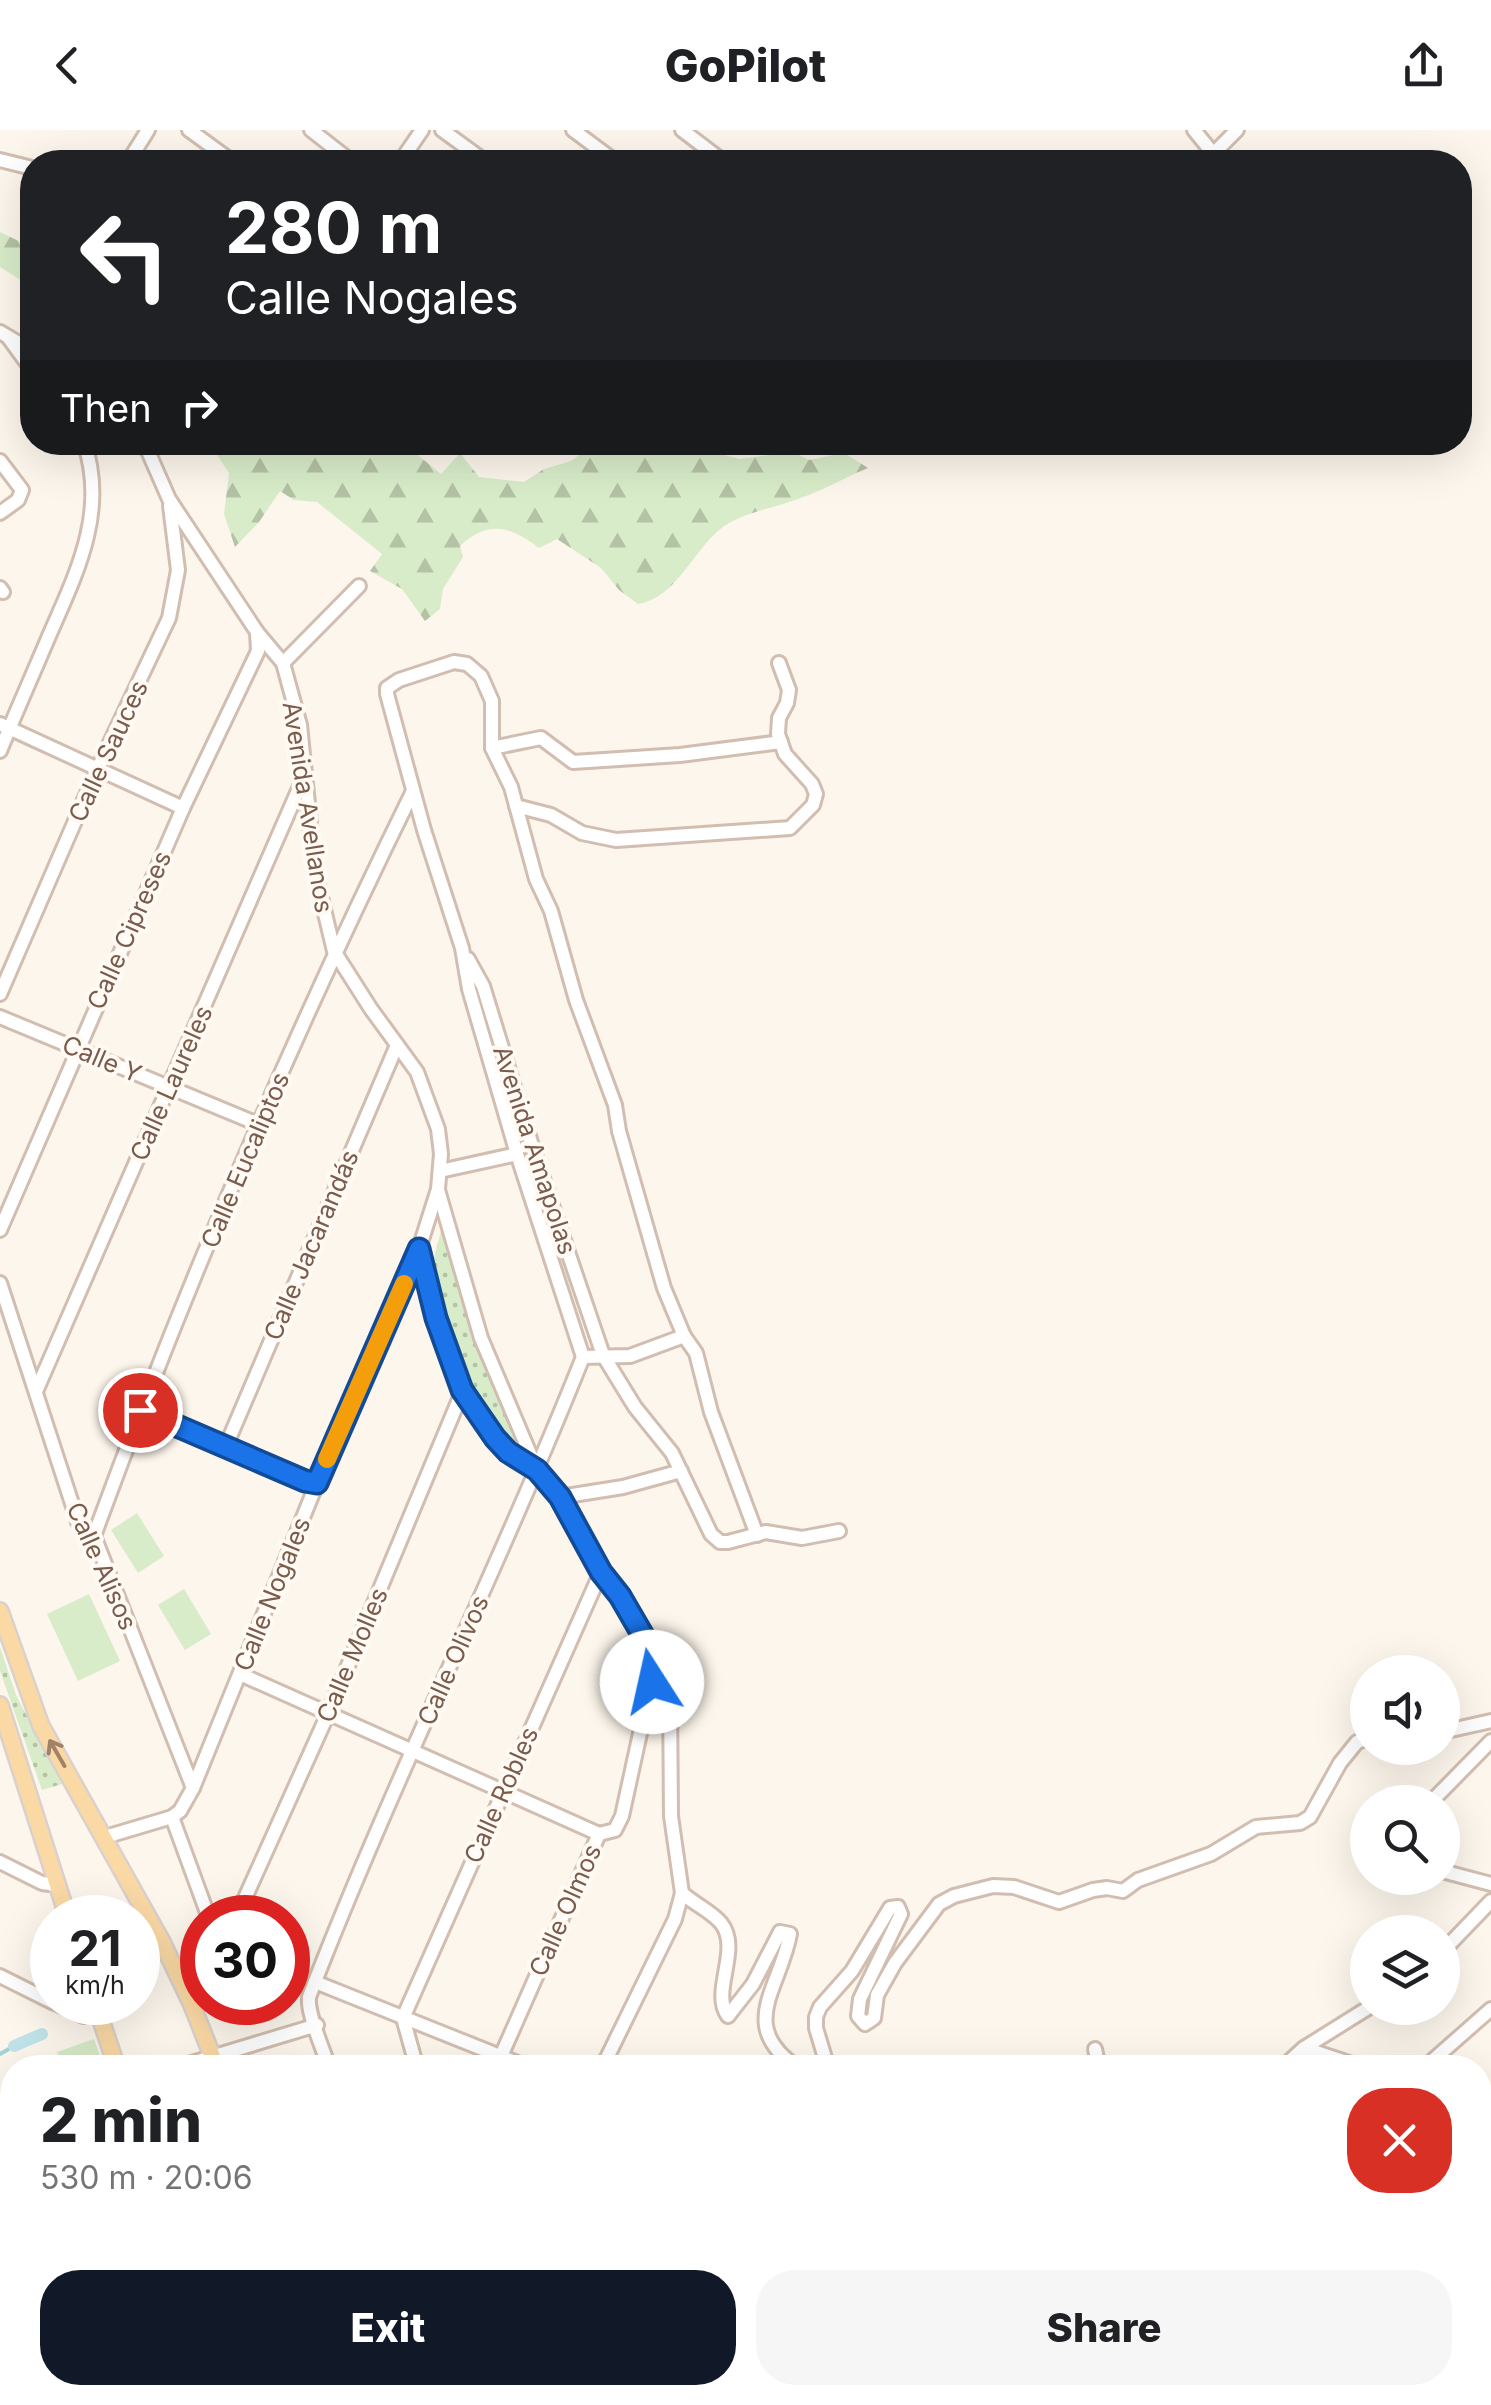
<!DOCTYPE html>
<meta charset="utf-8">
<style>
body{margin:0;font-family:Inter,sans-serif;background:#f6f6f6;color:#202124;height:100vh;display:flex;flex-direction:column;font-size:38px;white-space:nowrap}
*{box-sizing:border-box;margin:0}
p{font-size:32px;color:#757577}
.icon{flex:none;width:55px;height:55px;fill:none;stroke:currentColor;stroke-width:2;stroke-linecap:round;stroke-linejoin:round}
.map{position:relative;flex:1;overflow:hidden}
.side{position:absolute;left:0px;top:1925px;width:1492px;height:350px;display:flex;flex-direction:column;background:#fff;border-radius:40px 40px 0 0;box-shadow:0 10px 40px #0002}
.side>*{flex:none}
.banner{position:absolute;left:20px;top:20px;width:1452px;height:305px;border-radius:40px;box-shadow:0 10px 40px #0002;background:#202124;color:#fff;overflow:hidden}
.fabs{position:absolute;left:1350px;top:1525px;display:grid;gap:20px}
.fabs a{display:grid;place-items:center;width:110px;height:110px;border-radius:50%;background:#fff;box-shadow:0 10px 40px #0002;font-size:50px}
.speed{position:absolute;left:30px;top:1765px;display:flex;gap:20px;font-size:50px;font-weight:700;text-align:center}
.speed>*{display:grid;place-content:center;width:130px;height:130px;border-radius:50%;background:#fff;box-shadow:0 10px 40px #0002;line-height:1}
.speed small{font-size:25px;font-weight:400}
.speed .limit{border:15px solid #d22;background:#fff;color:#111}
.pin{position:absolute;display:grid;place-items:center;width:85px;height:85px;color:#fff;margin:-42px;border:5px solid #fff;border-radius:50%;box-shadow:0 2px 10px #0007}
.me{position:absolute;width:110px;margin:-55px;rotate:350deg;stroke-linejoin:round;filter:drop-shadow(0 0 8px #0008)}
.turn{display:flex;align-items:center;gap:35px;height:210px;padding:0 40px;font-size:45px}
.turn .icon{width:130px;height:130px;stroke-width:2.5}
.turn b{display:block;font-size:70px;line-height:85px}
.then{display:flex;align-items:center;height:95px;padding:0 40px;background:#0003;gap:20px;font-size:38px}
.round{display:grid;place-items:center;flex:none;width:105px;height:105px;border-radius:40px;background:#f6f6f6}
.summary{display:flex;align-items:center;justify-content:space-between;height:170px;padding:0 40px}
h1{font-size:60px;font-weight:800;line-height:75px}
.primary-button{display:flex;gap:20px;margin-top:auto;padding:20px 40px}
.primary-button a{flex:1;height:115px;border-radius:40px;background:#111827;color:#fff;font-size:40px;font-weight:800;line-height:115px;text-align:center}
.primary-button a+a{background:#f6f6f6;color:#202124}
header{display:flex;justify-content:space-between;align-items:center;height:130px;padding:0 40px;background:#fff;font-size:45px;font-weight:800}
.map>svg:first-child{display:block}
.green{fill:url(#green-dots)}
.forest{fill:url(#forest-firs)}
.pitch{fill:#d8ecc9}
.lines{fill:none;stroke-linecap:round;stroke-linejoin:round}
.stream{stroke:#a5d3da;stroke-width:4}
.canal{stroke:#bfe3e8;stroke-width:12}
.minor-casing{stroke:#d1beb0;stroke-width:18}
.major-casing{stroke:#dad1cd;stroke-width:20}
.minor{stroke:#fff;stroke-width:12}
.major{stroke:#fbd9a5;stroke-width:15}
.oneway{stroke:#a18267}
.route-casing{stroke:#114b97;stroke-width:25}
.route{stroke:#1a73e8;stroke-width:18}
.slow{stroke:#f59e0b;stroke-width:18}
.labels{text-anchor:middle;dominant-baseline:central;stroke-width:8;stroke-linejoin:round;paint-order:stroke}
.street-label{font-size:25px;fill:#7a5c4d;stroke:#fffaf3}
</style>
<header><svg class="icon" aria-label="back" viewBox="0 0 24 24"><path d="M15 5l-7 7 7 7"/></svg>GoPilot<svg class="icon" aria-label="share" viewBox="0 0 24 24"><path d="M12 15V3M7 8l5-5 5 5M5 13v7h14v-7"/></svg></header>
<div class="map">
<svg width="1491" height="2275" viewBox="0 0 1491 2275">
<defs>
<pattern id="green-dots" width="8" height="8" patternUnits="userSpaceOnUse" patternTransform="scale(2.5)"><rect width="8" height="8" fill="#d8ecc9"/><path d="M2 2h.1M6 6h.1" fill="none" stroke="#b4c2a5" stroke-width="1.8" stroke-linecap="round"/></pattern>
<pattern id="forest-firs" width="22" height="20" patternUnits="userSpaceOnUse" patternTransform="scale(2.5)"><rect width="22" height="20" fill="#d8ecc9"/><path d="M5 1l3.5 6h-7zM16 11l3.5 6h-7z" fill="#b4c2a5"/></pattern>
</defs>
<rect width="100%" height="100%" fill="#fdf6ec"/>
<g class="green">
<path d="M441,1101L477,1218L523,1324C483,1302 432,1185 433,1140C433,1127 438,1113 441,1101Z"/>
<polygon points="0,1517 16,1565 62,1654 42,1660 0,1541"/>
</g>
<g class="forest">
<polygon points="0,102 29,116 32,111 32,157 0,137"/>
<path d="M357,313H403L441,344L460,323L479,347L524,352L544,339L571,331L595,313H709L720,324L740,329L793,322L809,330L844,323L868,338C842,349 816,364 789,372C766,380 743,383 723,397C693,419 677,468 638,474L619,460L601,438L557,409L539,418C511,397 489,389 460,416L463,427L443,459L440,479L425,491L402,459L370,441L382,424L317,372L294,370L280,361L259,392L235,417L224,384L229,343L209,313Z"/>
</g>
<g class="pitch">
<polygon points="137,1383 164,1426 138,1443 111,1400"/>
<polygon points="184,1459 211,1504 185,1520 158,1475"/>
<polygon points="89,1464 120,1531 78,1551 47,1484"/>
<polygon points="94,1909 104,1937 63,1937 57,1922"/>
</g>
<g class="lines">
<polyline class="stream" points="0,1924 14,1916"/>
<polyline class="canal" points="14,1916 42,1904"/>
<g class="minor-casing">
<g id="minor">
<polyline points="189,0 233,32"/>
<polyline points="311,0 352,32"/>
<polyline points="442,0 486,32"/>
<polyline points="573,0 616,32"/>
<polyline points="682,0 724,32"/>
<polyline points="1194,0 1220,32"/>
<polyline points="1213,24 1237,0"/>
<polyline points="0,30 32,38"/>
<polyline points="128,32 148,0"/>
<polyline points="400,32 422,0"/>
<polyline points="0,202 32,221"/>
<polyline points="8,207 32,240"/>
<path d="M144,312L169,369L257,502L283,533L300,595L315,742L334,821L371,879L417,942L438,999L441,1024L438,1059L419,1119L436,1188L463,1260L495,1308L508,1322L537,1341L560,1367L601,1442L619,1466L656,1528L670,1562L671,1686L682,1763C694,1774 711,1781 721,1793C742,1819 710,1862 728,1886L753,1854L780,1802L790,1804C780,1859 736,1896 798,1938"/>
<polyline points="504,312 535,315 542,312"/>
<polyline points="0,331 22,360 18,370 0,383"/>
<polyline points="0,458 3,462"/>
<polyline points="283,533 359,456"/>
<polyline points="0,594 183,678"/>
<polyline points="492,618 541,608 573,632 680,625 781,612"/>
<path d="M0,621C16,582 33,544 49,506C76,444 108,382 84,312"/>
<polyline points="516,676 551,685 582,703 616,710 790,698 813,675 816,664 812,654 785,624 778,604 779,588 787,573 789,560 779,533"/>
<polyline points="468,829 483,856 533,1019 603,1225 635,1277 672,1323 711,1404 720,1412 728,1412 766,1402 802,1408 839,1401"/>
<polyline points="0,864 98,638 169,488 178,440 170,376"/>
<polyline points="0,887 260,995"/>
<polyline points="440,1041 517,1024"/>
<polyline points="438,1060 481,1208 536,1338"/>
<polyline points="0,1100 183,678 258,521 257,502"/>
<polyline points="0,1153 78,1392 94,1406 193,1658"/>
<polyline points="583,1227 517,1024 469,859 462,818 424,700 387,564 387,558 399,550 454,532 467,534 481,546 492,571 492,618 511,657 536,749 551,781 576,870 615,975 619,1001 664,1158 684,1206 696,1223 711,1282 757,1405"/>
<polyline points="583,1227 630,1226 684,1206"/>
<polyline points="37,1259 304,647"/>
<polyline points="140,1280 305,1351 317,1353"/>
<polyline points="226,1316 397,915"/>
<polyline points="560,1367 623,1357 681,1341"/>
<path d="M94,1406C187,1152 294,903 413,661"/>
<polyline points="240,1544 599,1704"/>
<polyline points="1442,1602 1491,1591"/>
<polyline points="1431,1672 1491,1611"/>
<polyline points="172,1687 209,1788"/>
<polyline points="599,1704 615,1700 622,1686 656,1530"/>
<polyline points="105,1707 172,1687 180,1681 193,1658 317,1353 419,1119"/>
<polyline points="0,1732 42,1753 57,1755"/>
<polyline points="1442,1741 1491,1754"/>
<polyline points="236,1788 327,1586 463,1260"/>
<polyline points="138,1821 162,1812"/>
<polyline points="1442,1822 1491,1771"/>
<polyline points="0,1846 52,1872"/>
<polyline points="315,1852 530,1938"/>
<polyline points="53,1872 84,1886 98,1880"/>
<polyline points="403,1888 601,1442"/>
<polyline points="403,1888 417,1938"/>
<polyline points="1304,1918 1364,1938"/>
<polyline points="1095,1919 1099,1938"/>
<polyline points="502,1924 599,1704"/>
<polyline points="175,1938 317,1895"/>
<path d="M329,1938C323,1918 307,1884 309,1867C393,1650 497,1442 583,1227"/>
<polyline points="602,1938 675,1789 682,1763"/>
<polyline points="828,1938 816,1898 816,1887 820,1877 852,1841 890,1778 898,1777 901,1784 860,1869 858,1886 865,1894 874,1888 877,1865 895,1833 939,1774 954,1766 993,1756 1014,1757 1059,1772 1093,1760 1107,1758 1123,1761 1138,1750 1211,1724 1256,1697 1300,1693 1310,1687 1340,1633 1357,1612 1368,1608"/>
<polyline points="1282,1938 1304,1918 1368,1878"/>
<polyline points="1424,1938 1491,1879"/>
<polyline points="1480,1973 1491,1977"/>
<polyline points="1480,2018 1491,2008"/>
<polyline points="0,2089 12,2144"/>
<polyline points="1480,2151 1491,2141"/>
<polyline points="0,2227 12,2224"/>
<polyline points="1480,2235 1491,2240"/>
<polyline points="44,2262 48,2275"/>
<polyline points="135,2262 139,2275"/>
<polyline points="259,2262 260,2275"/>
<polyline points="327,2262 331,2275"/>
<polyline points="418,2262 422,2275"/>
<polyline points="509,2262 513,2275"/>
<polyline points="603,2262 607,2275"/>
<polyline points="692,2262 693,2275"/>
<polyline points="168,2275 210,2262"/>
<polyline points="900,2275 909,2262"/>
<polyline points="1045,2275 1059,2262"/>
<polyline points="1195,2275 1209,2262"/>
</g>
</g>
<g class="major-casing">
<g id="major">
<polyline points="0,1481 41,1596 162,1812 192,1875 217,1938"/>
<polyline points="0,1575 68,1788"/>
<polyline points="95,1872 117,1938"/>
<polyline points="0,2049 12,2052"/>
</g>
</g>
<use href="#minor" class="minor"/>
<use href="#major" class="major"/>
</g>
<defs><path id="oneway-shaft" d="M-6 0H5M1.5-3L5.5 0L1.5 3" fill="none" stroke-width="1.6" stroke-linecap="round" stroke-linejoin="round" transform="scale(2.5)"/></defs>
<use class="oneway" href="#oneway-shaft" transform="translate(57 1623) rotate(-120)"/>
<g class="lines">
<g class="route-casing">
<polyline id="route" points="140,1280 305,1351 317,1353 419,1119 436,1188 462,1260 495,1308 508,1322 537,1340 560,1367 601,1442 620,1466 656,1528 652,1552"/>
</g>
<use href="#route" class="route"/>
<polyline class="slow" points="327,1329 404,1154"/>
</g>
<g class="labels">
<g class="street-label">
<text transform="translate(108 621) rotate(-65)">Calle Sauces</text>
<text transform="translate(308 677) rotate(81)">Avenida Avellanos</text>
<text transform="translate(129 800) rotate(-66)">Calle Cipreses</text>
<text transform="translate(102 929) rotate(23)">Calle Y</text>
<text transform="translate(171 953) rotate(-66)">Calle Laureles</text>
<text transform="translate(535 1020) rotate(72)">Avenida Amapolas</text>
<text transform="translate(245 1030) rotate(-67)">Calle Eucaliptos</text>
<text transform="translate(311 1115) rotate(-67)">Calle Jacarandás</text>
<text transform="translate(102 1436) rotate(66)">Calle Alisos</text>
<text transform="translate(272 1464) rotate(-68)">Calle Nogales</text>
<text transform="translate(352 1525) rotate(-67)">Calle Molles</text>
<text transform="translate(453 1530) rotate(-66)">Calle Olivos</text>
<text transform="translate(501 1665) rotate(-66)">Calle Robles</text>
<text transform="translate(565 1780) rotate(-66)">Calle Olmos</text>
</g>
</g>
</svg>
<div class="fabs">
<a><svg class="icon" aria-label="sound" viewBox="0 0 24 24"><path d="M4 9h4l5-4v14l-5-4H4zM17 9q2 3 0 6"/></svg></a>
<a><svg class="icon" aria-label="search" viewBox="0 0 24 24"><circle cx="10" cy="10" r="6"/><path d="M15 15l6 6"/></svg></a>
<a><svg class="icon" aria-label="layers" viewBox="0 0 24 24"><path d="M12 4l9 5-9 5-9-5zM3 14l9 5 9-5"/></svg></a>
</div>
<div class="speed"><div>21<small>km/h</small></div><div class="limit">30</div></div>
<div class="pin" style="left:140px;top:1280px;background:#d93025"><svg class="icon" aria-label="arrive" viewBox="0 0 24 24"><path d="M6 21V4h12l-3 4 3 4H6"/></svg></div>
<svg class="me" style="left:652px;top:1552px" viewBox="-20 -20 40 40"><circle r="19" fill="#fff"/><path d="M0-13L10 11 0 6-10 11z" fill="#1a73e8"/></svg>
<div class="banner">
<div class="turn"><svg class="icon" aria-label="left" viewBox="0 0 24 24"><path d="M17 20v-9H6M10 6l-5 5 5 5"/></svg><div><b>280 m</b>Calle Nogales</div></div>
<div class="then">Then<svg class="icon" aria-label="right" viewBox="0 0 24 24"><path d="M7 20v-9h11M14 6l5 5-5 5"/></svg></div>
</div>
<section class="side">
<div class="summary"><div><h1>2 min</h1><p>530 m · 20:06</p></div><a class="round" style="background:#d93025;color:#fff"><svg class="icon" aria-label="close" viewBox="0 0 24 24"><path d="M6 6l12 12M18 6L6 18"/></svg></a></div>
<div class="primary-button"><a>Exit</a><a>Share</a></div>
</section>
</div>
